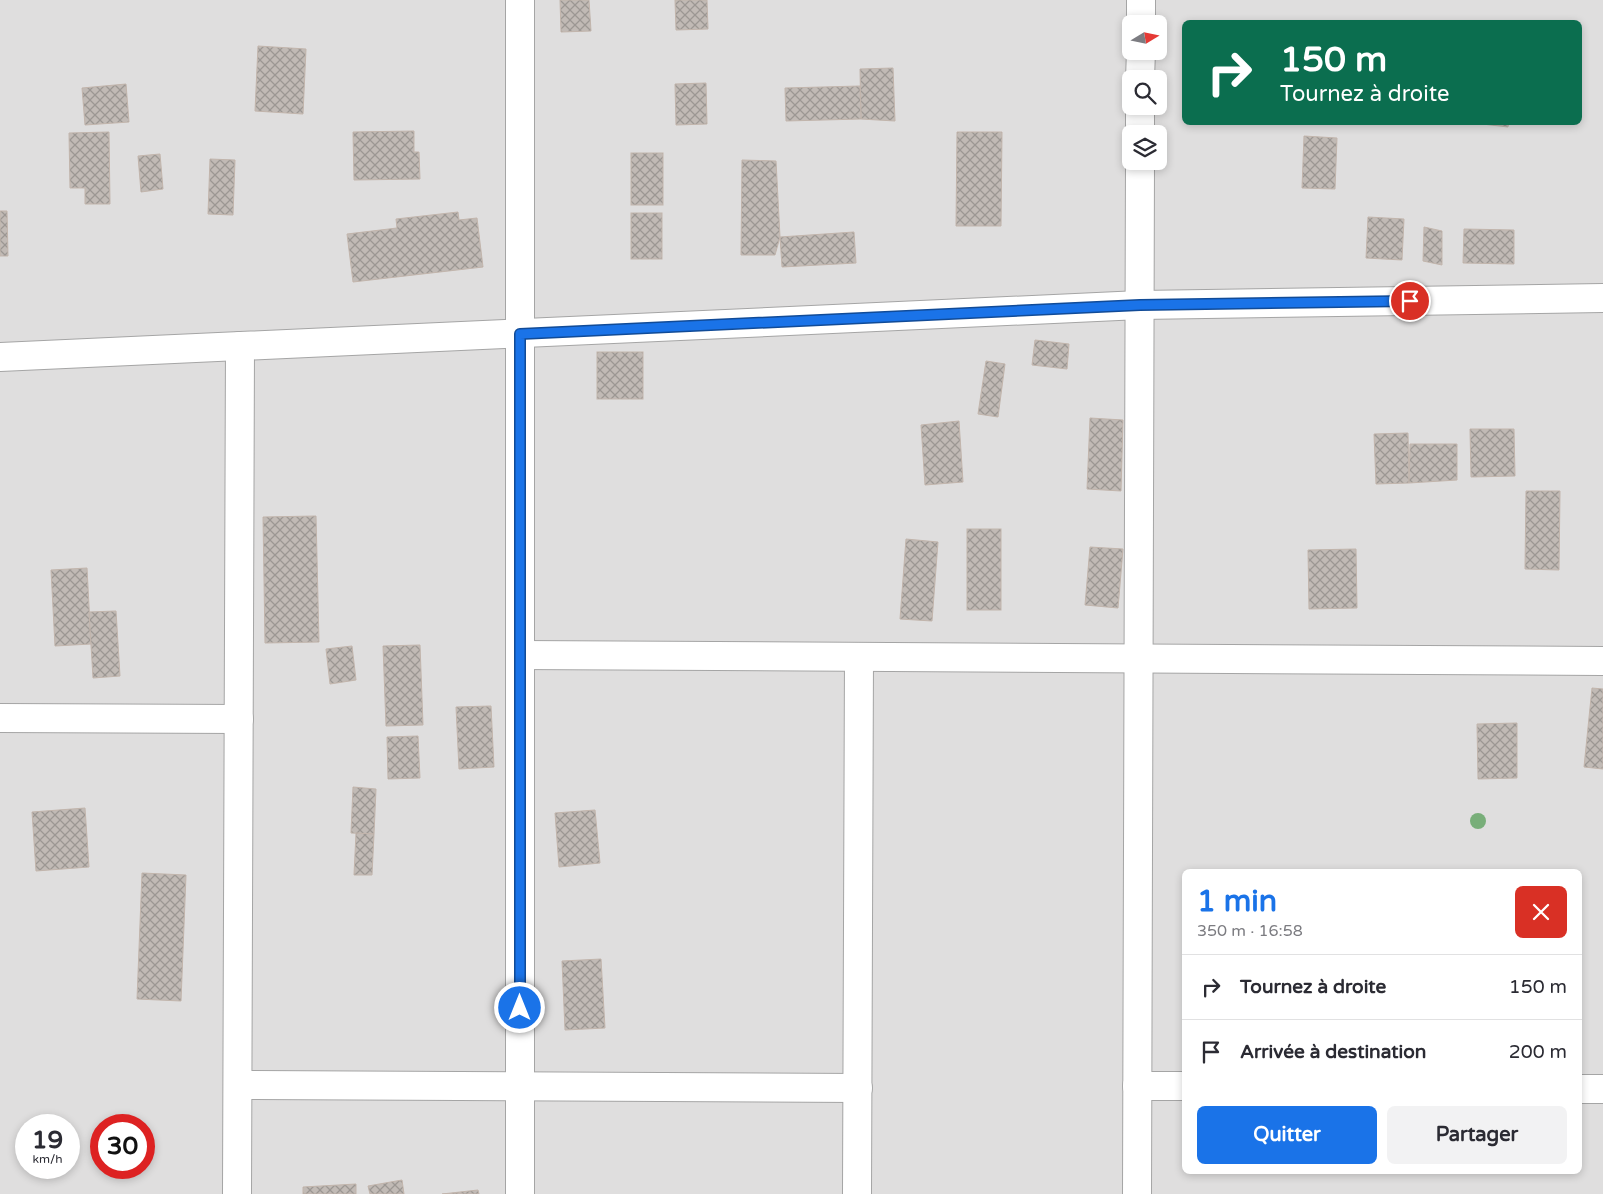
<!DOCTYPE html>
<html lang="fr">
<meta charset="utf-8">
<style>
body{margin:0;font-family:"Varela Round",sans-serif;background:#f2f2f3;color:#2b2b33;height:100vh;display:flex;flex-direction:column;font-size:19px;white-space:nowrap}
*{box-sizing:border-box;margin:0}
p{font-size:16px;color:#7c7c81}
.icon{flex:none;width:28px;height:28px;fill:none;stroke:currentColor;stroke-width:2;stroke-linecap:round;stroke-linejoin:round}
.map{position:relative;flex:1;overflow:hidden}
.details{position:absolute;left:1182px;top:869px;width:400px;height:305px;display:flex;flex-direction:column;background:#fff;border-radius:8px;box-shadow:0 2px 8px #0003}
.details>*{flex:none}
.guide{position:absolute;left:1182px;top:20px;width:400px;height:105px;border-radius:8px;box-shadow:0 2px 8px #0003;background:#0b6e4f;color:#fff;overflow:hidden}
.needle{width:32px;rotate:80deg}
.tools{position:absolute;left:1122px;top:15px;display:grid;gap:10px}
.tools a{display:grid;place-items:center;width:45px;height:45px;border-radius:8px;background:#fff;box-shadow:0 2px 8px #0003;font-size:25px}
.speed{position:absolute;left:15px;top:1114px;display:flex;gap:10px;font-size:25px;font-weight:700;text-align:center}
.speed>*{display:grid;place-content:center;width:65px;height:65px;border-radius:50%;background:#fff;box-shadow:0 2px 8px #0003;line-height:1}
.speed small{font-size:12px;font-weight:400}
.speed .limit{border:8px solid #d22;background:#fff;color:#111}
.pin{position:absolute;display:grid;place-items:center;width:42px;height:42px;color:#fff;margin:-21px;border:2px solid #fff;border-radius:50%;box-shadow:0 1px 5px #0007}
.me{position:absolute;width:55px;margin:-28px;rotate:0deg;stroke-linejoin:round;filter:drop-shadow(0 0 4px #0008)}
.turn{display:flex;align-items:center;gap:18px;height:105px;padding:0 15px;font-size:22px}
.turn .icon{width:65px;height:65px;stroke-width:2.5}
.turn b{display:block;font-size:35px;line-height:42px}
.round{display:grid;place-items:center;flex:none;width:52px;height:52px;border-radius:8px;background:#f2f2f3}
.head{display:flex;align-items:center;justify-content:space-between;height:85px;padding:0 15px}
h1{font-size:30px;font-weight:800;line-height:38px;color:#1a73e8}
.cta{display:flex;gap:10px;margin-top:auto;padding:10px 15px}
.cta a{flex:1;height:58px;border-radius:8px;background:#1a73e8;color:#fff;font-size:20px;font-weight:800;line-height:58px;text-align:center}
.cta a+a{background:#f2f2f3;color:#2b2b33}
ul{padding:0;list-style:none}
li{display:flex;align-items:center;gap:15px;height:65px;padding:0 15px;border-top:1px solid #e1e1e2}
li div{flex:1}
li b{display:block;font-size:19px}
li em{font-style:normal}
.map>svg:first-child{display:block}
.residential{fill:#dfdede;fill-rule:evenodd}
.building{fill:url(#building-cross-hatch);stroke:#c2b5ac}
.lines{fill:none;stroke-linecap:round;stroke-linejoin:round}
.street-casing{stroke:#a5a5a5;stroke-width:30}
.street{stroke:#fff;stroke-width:28}
.tree{fill:#78ae79}
.route-casing{stroke:#114b97;stroke-width:12}
.route{stroke:#1a73e8;stroke-width:9}
</style>
<div class="map">
<svg width="1603" height="1194" viewBox="0 0 1603 1194">
<defs>
<pattern id="building-cross-hatch" width="8" height="8" patternUnits="userSpaceOnUse" patternTransform="scale(1.25)"><rect width="8" height="8" fill="#c1bab5"/><path d="M0 0l8 8M0 8l8-8" fill="none" stroke="#9c9793"/></pattern>
</defs>
<rect width="100%" height="100%" fill="#f1eee9"/>
<path class="residential" d="M0,0H1603V1194H0ZM1185,22H1580V122H1185ZM1131,24H1159V51H1131ZM1131,79H1159V106H1131ZM1131,134H1159V161H1131ZM1185,871H1580V1171H1185ZM26,1125H69V1168H26ZM101,1125H144V1168H101Z"/>
<g class="building">
<polygon points="560,0 589,0 591,31 561,32"/>
<polygon points="675,0 707,0 708,29 676,30"/>
<polygon points="258,46 306,49 303,114 255,111"/>
<polygon points="893,68 895,121 861,119 860,69"/>
<polygon points="706,83 707,124 676,125 675,84"/>
<polygon points="126,84 129,122 85,125 82,88"/>
<polygon points="860,86 861,119 786,121 785,88"/>
<polygon points="1465,122 1509,122 1508,127"/>
<polygon points="414,131 414,152 419,152 420,179 354,180 353,132"/>
<polygon points="109,132 110,204 85,204 85,188 70,188 69,133"/>
<polygon points="957,132 1002,132 1001,226 956,226"/>
<polygon points="1304,136 1337,138 1335,189 1302,188"/>
<rect x="631" y="153" width="32" height="52"/>
<polygon points="160,154 163,189 141,192 138,156"/>
<polygon points="210,159 235,160 233,215 208,214"/>
<polygon points="742,160 776,161 780,237 775,255 741,255"/>
<polygon points="0,211 7,211 8,256 0,256"/>
<polygon points="458,212 459,220 477,218 483,267 353,282 347,234 397,228 396,219"/>
<rect x="631" y="213" width="31" height="46"/>
<polygon points="1368,217 1404,219 1402,260 1366,258"/>
<polygon points="1424,227 1442,231 1442,265 1423,261"/>
<polygon points="1464,229 1514,230 1514,264 1463,263"/>
<polygon points="854,232 856,263 782,267 780,237"/>
<polygon points="1035,340 1069,344 1067,369 1032,365"/>
<rect x="597" y="352" width="46" height="47"/>
<polygon points="986,361 1005,364 998,417 978,414"/>
<polygon points="1090,418 1123,420 1121,491 1087,489"/>
<polygon points="959,421 963,482 925,485 921,425"/>
<polygon points="1470,429 1514,429 1515,476 1471,477"/>
<polygon points="1408,433 1409,483 1376,484 1374,434"/>
<polygon points="1410,444 1457,444 1457,480 1409,483"/>
<polygon points="1526,491 1560,491 1559,570 1525,569"/>
<polygon points="316,516 319,642 265,643 263,517"/>
<rect x="967" y="529" width="34" height="81"/>
<polygon points="906,539 938,542 932,621 900,619"/>
<polygon points="1090,547 1123,549 1118,608 1085,605"/>
<polygon points="1356,549 1357,608 1309,609 1308,550"/>
<polygon points="87,568 91,644 55,646 51,570"/>
<polygon points="116,611 120,676 93,678 89,612"/>
<polygon points="420,645 423,725 386,726 383,646"/>
<polygon points="352,646 356,680 330,684 326,649"/>
<polygon points="1592,688 1603,689 1603,769 1584,767"/>
<polygon points="491,706 494,767 459,769 456,707"/>
<polygon points="1517,723 1517,778 1478,779 1477,724"/>
<polygon points="418,736 420,778 388,779 387,737"/>
<polygon points="353,787 376,789 374,834 351,833"/>
<polygon points="85,808 89,867 36,871 32,812"/>
<polygon points="595,810 600,863 559,867 555,813"/>
<polygon points="356,833 374,834 372,875 354,875"/>
<polygon points="142,873 186,875 181,1001 137,999"/>
<polygon points="601,959 605,1028 565,1030 562,961"/>
<polygon points="402,1180 404,1194 370,1194 368,1186"/>
<polygon points="356,1184 356,1194 303,1194 303,1187"/>
<polygon points="478,1190 479,1194 442,1194"/>
</g>
<g class="lines">
<g class="street-casing">
<g id="street">
<polyline points="1141,24 1141,0"/>
<polyline points="1140,79 1141,51"/>
<polyline points="1140,134 1140,106"/>
<polyline points="0,357 1140,305 1603,298"/>
<polyline points="520,655 1603,661"/>
<polyline points="0,718 239,719"/>
<polyline points="238,1085 858,1088"/>
<polyline points="1137,1086 1185,1086"/>
<polyline points="1580,1089 1603,1089"/>
<polyline points="237,1194 240,346"/>
<polyline points="520,1194 520,0"/>
<polyline points="857,1194 859,657"/>
<polyline points="1137,1194 1140,161"/>
</g>
</g>
<use href="#street" class="street"/>
</g>
<circle class="tree" cx="1478" cy="821" r="8"/>
<g class="lines">
<g class="route-casing">
<polyline id="route" points="520,1008 520,334 1140,305 1410,301"/>
</g>
<use href="#route" class="route"/>
</g>
</svg>
<div class="tools">
<a><svg class="needle" viewBox="-14 -14 28 28"><path d="M0-13l5 13h-10z" fill="#e53935"/><path d="M0 13l5-13h-10z" fill="#7c7c81"/></svg></a>
<a><svg class="icon" aria-label="search" viewBox="0 0 24 24"><circle cx="10" cy="10" r="6"/><path d="M15 15l6 6"/></svg></a>
<a><svg class="icon" aria-label="layers" viewBox="0 0 24 24"><path d="M12 4l9 5-9 5-9-5zM3 14l9 5 9-5"/></svg></a>
</div>
<div class="speed"><div>19<small>km/h</small></div><div class="limit">30</div></div>
<div class="pin" style="left:1410px;top:301px;background:#d93025"><svg class="icon" aria-label="arrive" viewBox="0 0 24 24"><path d="M6 21V4h12l-3 4 3 4H6"/></svg></div>
<svg class="me" style="left:520px;top:1008px" viewBox="-20 -20 40 40"><circle r="17" fill="#1a73e8" stroke="#fff" stroke-width="3"/><path d="M0-11L8 9 0 5-8 9z" fill="#fff"/></svg>
<div class="guide">
<div class="turn"><svg class="icon" aria-label="right" viewBox="0 0 24 24"><path d="M7 20v-9h11M14 6l5 5-5 5"/></svg><div><b>150 m</b>Tournez à droite</div></div>
</div>
<section class="details">
<div class="head"><div><h1>1 min</h1><p>350 m · 16:58</p></div><a class="round" style="background:#d93025;color:#fff"><svg class="icon" aria-label="close" viewBox="0 0 24 24"><path d="M6 6l12 12M18 6L6 18"/></svg></a></div>
<ul>
<li><svg class="icon" aria-label="right" viewBox="0 0 24 24"><path d="M7 20v-9h11M14 6l5 5-5 5"/></svg><div><b>Tournez à droite</b></div><em>150 m</em></li>
<li><svg class="icon" aria-label="arrive" viewBox="0 0 24 24"><path d="M6 21V4h12l-3 4 3 4H6"/></svg><div><b>Arrivée à destination</b></div><em>200 m</em></li>
</ul>
<div class="cta"><a>Quitter</a><a>Partager</a></div>
</section>
</div>
